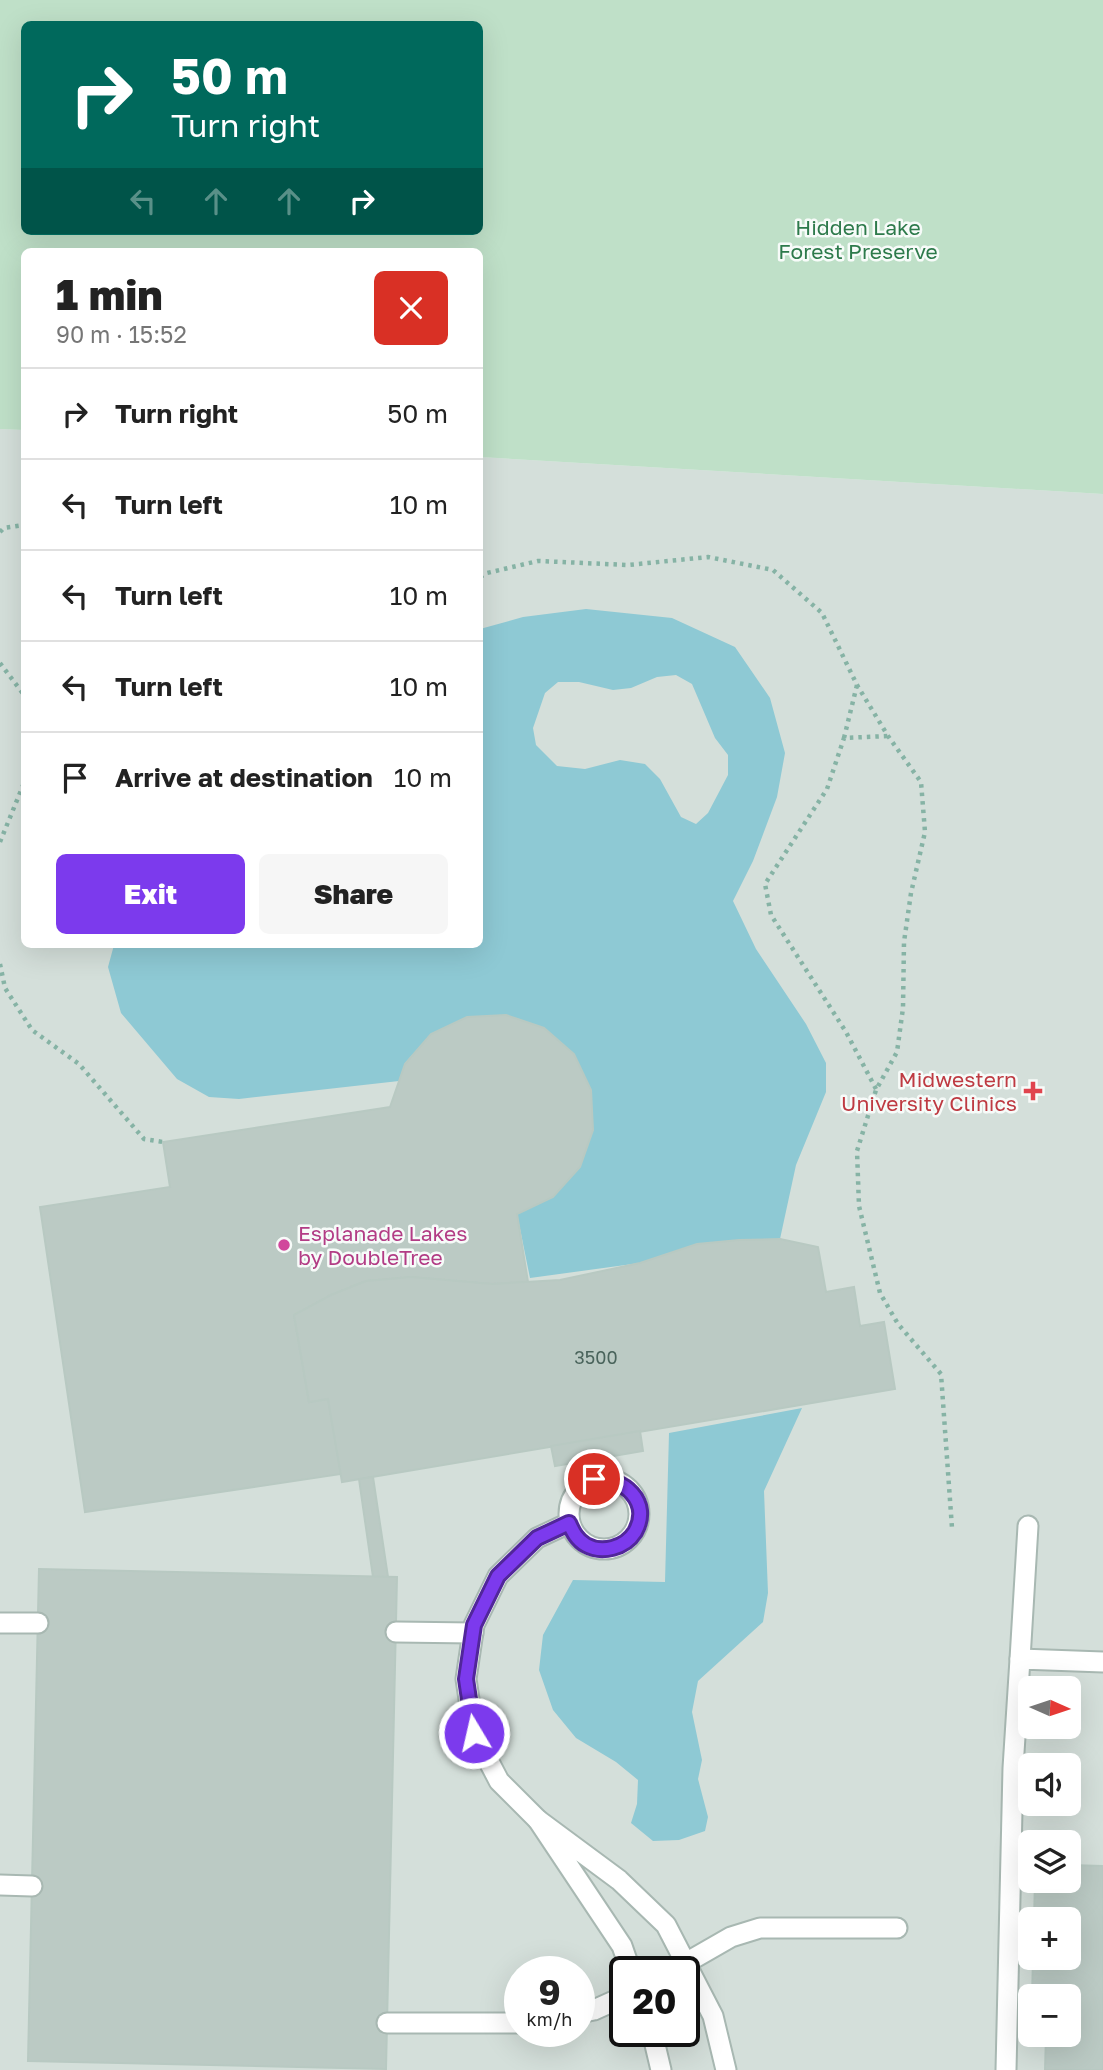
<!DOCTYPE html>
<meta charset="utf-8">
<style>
body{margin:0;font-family:"Golos Text",sans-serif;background:#f6f6f6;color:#222;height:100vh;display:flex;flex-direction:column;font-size:26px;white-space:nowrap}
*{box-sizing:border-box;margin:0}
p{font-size:23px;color:#767676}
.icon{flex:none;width:38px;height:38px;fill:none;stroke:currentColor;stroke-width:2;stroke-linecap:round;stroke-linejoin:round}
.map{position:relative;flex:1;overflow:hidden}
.drawer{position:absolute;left:21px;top:248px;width:462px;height:700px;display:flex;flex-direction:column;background:#fff;border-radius:10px;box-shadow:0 7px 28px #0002}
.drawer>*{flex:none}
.guide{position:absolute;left:21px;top:21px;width:462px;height:214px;border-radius:10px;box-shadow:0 7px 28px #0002;background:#00695c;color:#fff;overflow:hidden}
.needle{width:46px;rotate:93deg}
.tools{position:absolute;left:1018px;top:1676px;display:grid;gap:14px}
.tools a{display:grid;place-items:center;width:63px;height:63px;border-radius:10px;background:#fff;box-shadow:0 7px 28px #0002;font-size:35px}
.speed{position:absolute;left:504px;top:1956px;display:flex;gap:14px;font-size:35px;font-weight:700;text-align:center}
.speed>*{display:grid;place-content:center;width:91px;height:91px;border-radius:50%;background:#fff;box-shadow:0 7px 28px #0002;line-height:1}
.speed small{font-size:18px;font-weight:400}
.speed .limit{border:4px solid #111;border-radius:10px;background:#fff;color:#111}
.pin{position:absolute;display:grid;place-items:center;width:60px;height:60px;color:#fff;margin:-30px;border:4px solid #fff;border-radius:50%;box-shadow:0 2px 7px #0007}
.me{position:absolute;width:77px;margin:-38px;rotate:351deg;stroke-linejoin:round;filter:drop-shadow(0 0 5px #0008)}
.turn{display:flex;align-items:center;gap:24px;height:147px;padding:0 35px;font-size:32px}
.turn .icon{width:91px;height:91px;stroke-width:2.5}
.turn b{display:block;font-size:49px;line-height:60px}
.lanes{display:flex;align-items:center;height:66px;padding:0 35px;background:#0003;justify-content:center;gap:35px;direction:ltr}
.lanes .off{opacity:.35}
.round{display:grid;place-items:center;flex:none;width:74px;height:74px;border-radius:10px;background:#f6f6f6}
.overview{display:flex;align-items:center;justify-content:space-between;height:119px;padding:0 35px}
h1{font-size:42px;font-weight:800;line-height:52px}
.cta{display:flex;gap:14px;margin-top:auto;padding:14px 35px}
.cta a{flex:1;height:80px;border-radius:10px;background:#7c3aed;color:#fff;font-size:28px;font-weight:800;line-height:80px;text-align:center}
.cta a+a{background:#f6f6f6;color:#222}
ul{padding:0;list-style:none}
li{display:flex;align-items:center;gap:21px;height:91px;padding:0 35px;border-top:2px solid #e0e0e0}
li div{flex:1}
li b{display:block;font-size:26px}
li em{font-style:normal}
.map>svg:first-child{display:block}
.built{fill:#d4dfda;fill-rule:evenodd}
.green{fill:#bfe0c8;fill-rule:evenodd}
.water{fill:#8ec9d4;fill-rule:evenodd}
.building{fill:#bbcac4;stroke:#b8c9c2;stroke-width:2}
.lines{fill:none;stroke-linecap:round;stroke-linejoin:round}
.service-casing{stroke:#a8b8b2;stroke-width:23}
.path{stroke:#86b3a5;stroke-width:4.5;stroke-dasharray:3.5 5;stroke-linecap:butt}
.service{stroke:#fff;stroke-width:19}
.route-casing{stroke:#51269a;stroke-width:18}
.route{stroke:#7c3aed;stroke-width:12}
.health-dot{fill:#e0444e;stroke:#f7fbf9;stroke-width:2.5}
.hotel-dot{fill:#d1479c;stroke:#f7fbf9;stroke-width:2.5}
.labels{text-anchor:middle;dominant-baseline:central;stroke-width:5;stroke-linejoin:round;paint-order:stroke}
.number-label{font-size:18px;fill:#4a645c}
.park-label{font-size:21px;fill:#2d7a4b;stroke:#f7fbf9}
.health-label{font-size:21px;fill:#be3a42;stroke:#f7fbf9;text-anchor:end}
.hotel-label{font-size:21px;fill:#b23c85;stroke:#f7fbf9;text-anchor:start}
</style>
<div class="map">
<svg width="1103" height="2070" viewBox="0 0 1103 2070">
<rect width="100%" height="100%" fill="#e6efeb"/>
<path class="built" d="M0,429L24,430V945H480V457L1103,494V2070H0ZM1031,1689H1069V1727H1031ZM1031,1766H1069V1804H1031ZM1031,1843H1069V1881H1031ZM1031,1920H1069V1958H1031ZM520,1972H579V2032H520ZM625,1972H684V2032H625ZM1031,1997H1069V2035H1031Z"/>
<path class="green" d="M0,0H1103V494L480,457V252H24V430L0,429ZM24,24H480V231H24Z"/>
<g class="water">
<path d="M586,609L672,618L735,647L770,698L785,753L777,797L753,861L733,901L756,949L806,1024L826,1063V1092L796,1165L780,1239L739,1240L697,1244L640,1263L530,1278L517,1214L553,1197L580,1167L593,1130L591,1090L574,1054L544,1028L506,1015L467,1017L431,1034L405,1063L399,1081L239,1099L209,1097L177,1079L121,1013L108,967L114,945H480V629L523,617ZM676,675L692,684L715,738L728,755V775L708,813L696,824L681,817L660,779L645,764L620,760L585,769L557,766L536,745L533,728L545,693L558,682H579L613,690L631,688L657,677Z"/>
<polygon points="802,1408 764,1491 768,1593 763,1622 698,1681 692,1712 702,1760 698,1779 708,1817 705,1831 679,1840 653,1841 631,1823 637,1804 638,1780 616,1762 576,1738 553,1710 539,1670 543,1635 573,1580 665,1582 669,1433"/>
</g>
<g class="building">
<polygon points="506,1015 544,1028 574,1054 591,1090 593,1130 580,1167 553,1197 517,1214 528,1282 492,1284 411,1277 366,1281 331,1295 294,1315 309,1402 328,1399 341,1474 85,1512 40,1207 170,1187 163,1142 390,1107 405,1064 431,1034 467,1017"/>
<polygon points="780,1239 818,1247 826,1292 854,1287 860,1326 884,1322 895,1389 342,1482 328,1399 309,1402 294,1315 331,1295 366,1281 411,1277 492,1284 560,1280 640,1263 697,1244 739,1240"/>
<polygon points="640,1431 643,1451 555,1466 551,1446"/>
<polygon points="373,1477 388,1577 373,1577 359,1479"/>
<polygon points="39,1569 397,1577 386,2069 28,2061"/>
<polygon points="1069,1865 1103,1866 1103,2070 1045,2070 1046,2035 1069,2035 1069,1997 1032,1997 1033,1958 1069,1958 1069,1920 1034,1920 1035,1881 1069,1881"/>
</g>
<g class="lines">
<g class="service-casing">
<g id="service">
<circle cx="604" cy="1514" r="35"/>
<polyline points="0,1623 38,1623"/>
<polyline points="396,1632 473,1633"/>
<polyline points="1020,1659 1028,1526"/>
<polyline points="538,1820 499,1781 474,1733 466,1679 474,1625 498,1576 537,1538 569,1523"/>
<polyline points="0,1885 32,1886"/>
<polyline points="631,1972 622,1946 538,1820 619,1880 666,1925 713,2016 726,2070"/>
<polyline points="670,1972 731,1937 760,1928 897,1928"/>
<polyline points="579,2013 594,2010 625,1996"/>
<polyline points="387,2023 520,2023"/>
<polyline points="652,2032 661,2070"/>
<polyline points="1006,2070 1013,1768 1020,1659 1103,1662"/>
</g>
</g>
<g class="path">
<polyline points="0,532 4,528 24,525"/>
<polyline points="480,577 487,573 538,561 628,565 708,557 773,570 822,613 857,685 888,736 921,782 925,832 911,893 904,942 903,1008 897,1052 876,1090 857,1151 859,1206 880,1293 898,1324 941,1374 952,1528"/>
<polyline points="0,663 24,695"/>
<polyline points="844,738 857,685"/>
<polyline points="0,842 24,783"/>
<polyline points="0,964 5,988 32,1030 79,1064 144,1139 163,1142"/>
<polyline points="876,1089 846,1032 771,915 765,884 827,789 844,738 888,736"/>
</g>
<use href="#service" class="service"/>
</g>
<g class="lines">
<g class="route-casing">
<path id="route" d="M474,1733L466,1679L474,1625L498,1576L537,1538L569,1523C573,1532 577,1540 586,1545C602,1554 625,1548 635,1532C652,1502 624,1477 594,1479"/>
</g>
<use href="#route" class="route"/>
</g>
<path class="health-dot" d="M1029.5 1080.5h7v7h7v7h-7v7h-7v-7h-7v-7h7z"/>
<circle class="hotel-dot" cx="284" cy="1245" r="7"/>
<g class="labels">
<g class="number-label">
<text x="596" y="1357">3500</text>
</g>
<g class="park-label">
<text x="858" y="227">Hidden Lake<tspan x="858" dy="24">Forest Preserve</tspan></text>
</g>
<g class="health-label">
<text x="1017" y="1079">Midwestern<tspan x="1017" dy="24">University Clinics</tspan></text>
</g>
<g class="hotel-label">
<text x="298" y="1233">Esplanade Lakes<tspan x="298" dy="24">by DoubleTree</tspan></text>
</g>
</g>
</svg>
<div class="tools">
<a><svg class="needle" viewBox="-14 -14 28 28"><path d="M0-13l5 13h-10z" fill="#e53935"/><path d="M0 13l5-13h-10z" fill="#767676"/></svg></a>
<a><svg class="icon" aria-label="sound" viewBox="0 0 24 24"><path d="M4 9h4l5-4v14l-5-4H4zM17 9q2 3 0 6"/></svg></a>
<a><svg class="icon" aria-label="layers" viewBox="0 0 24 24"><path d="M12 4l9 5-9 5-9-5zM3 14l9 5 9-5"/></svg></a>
<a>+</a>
<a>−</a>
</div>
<div class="speed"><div>9<small>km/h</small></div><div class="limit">20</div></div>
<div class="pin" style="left:594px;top:1479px;background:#d93025"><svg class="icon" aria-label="arrive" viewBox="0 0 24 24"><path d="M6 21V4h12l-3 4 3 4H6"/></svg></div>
<svg class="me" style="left:474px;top:1733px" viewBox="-20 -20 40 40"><circle r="17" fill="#7c3aed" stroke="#fff" stroke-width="3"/><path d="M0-11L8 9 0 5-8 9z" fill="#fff"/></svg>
<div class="guide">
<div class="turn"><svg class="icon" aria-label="right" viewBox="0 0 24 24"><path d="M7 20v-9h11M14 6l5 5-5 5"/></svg><div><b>50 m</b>Turn right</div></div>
<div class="lanes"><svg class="icon off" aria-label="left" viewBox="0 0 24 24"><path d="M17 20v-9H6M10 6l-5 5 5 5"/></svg><svg class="icon off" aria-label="ahead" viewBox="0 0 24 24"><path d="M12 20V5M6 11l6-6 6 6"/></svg><svg class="icon off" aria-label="ahead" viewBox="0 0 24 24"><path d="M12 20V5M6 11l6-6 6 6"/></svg><svg class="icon" aria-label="right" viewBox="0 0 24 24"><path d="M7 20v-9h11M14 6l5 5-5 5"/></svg></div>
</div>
<section class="drawer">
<div class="overview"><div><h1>1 min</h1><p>90 m · 15:52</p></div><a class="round" style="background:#d93025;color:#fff"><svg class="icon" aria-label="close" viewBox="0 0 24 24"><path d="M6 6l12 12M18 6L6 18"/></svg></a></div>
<ul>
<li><svg class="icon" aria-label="right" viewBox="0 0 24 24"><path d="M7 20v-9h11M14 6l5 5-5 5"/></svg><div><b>Turn right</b></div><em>50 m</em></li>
<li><svg class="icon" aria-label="left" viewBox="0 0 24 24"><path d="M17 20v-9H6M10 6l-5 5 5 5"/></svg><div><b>Turn left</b></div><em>10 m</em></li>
<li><svg class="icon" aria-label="left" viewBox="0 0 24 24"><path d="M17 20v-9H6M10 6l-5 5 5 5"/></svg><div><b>Turn left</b></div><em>10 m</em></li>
<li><svg class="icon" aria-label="left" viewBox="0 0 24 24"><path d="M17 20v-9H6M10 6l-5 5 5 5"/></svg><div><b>Turn left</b></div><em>10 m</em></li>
<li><svg class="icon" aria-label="arrive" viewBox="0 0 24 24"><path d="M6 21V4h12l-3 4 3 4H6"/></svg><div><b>Arrive at destination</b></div><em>10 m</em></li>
</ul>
<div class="cta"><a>Exit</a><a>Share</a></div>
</section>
</div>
